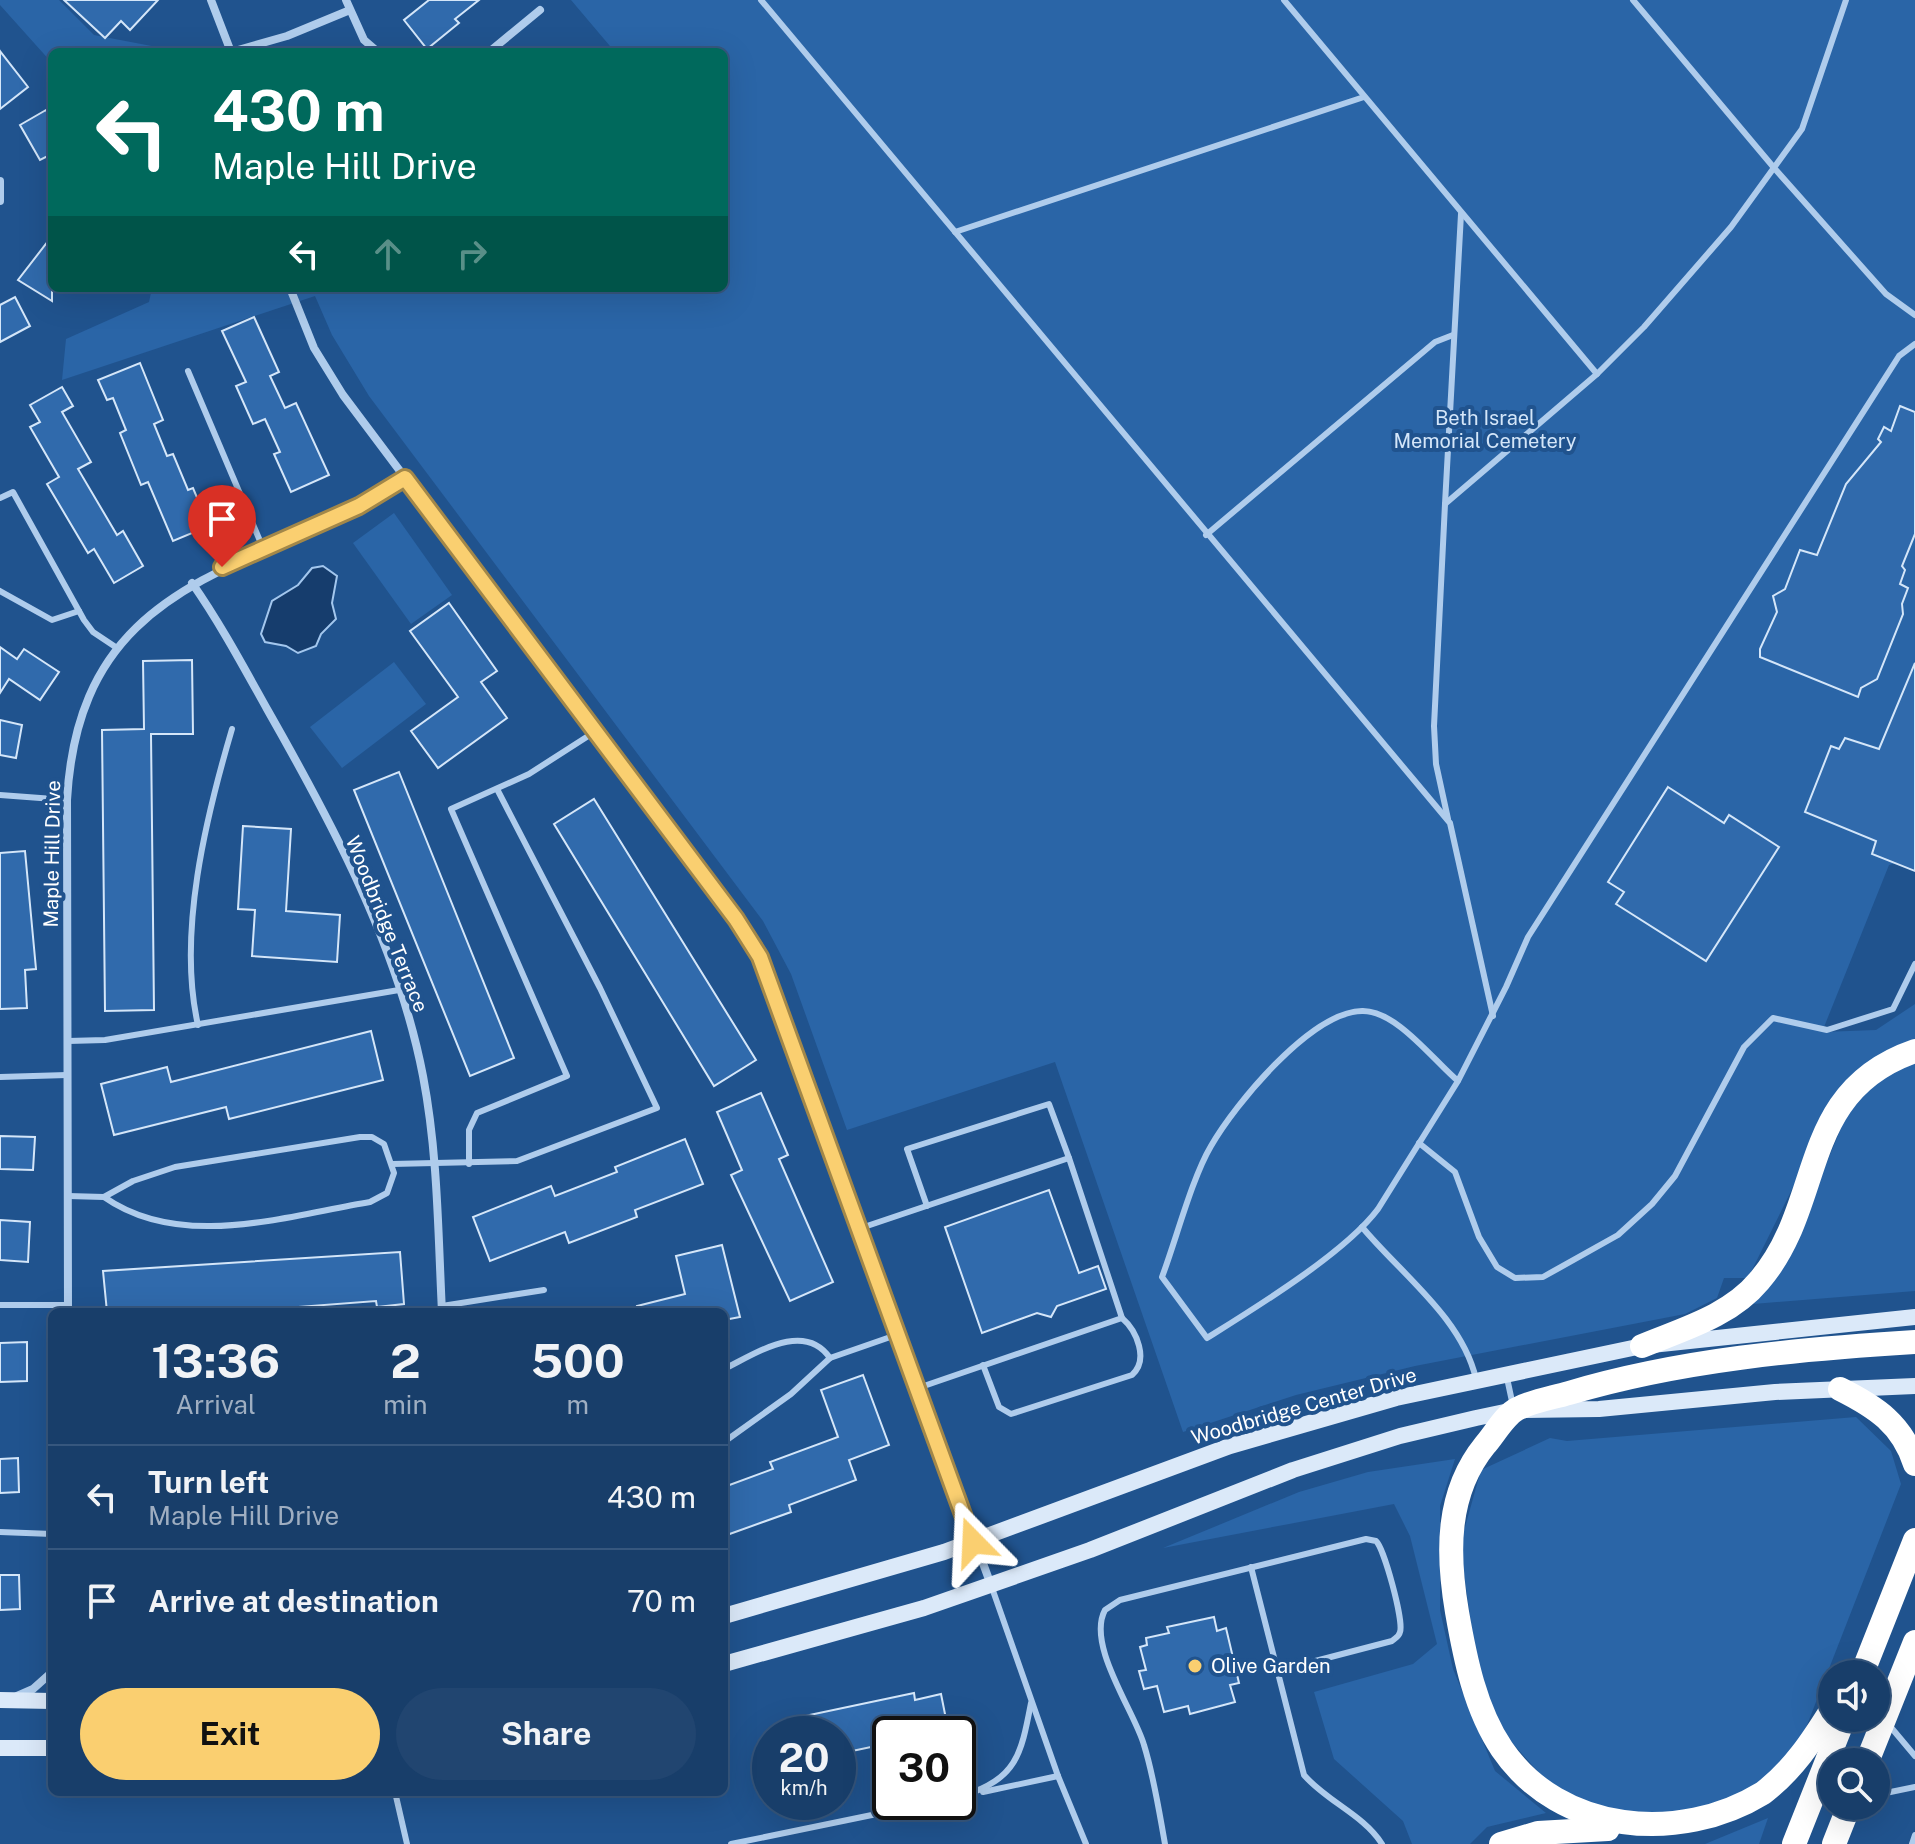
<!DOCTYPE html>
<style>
body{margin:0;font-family:"Public Sans",sans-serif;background:#214570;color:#f1f3f6;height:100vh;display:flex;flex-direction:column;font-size:30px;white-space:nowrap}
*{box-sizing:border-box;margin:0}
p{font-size:26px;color:#9faec1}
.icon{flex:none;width:44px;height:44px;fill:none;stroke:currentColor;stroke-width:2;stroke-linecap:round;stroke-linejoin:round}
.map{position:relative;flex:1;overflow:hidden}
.sheet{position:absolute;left:48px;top:1308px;width:680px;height:488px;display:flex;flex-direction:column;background:#183e6a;border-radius:12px;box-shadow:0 8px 32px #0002,0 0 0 2px #36577e}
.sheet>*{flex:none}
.hud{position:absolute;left:48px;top:48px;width:680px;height:244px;border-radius:12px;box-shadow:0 8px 32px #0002,0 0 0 2px #36577e;background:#00695c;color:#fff;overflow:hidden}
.tools{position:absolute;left:1818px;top:1660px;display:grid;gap:16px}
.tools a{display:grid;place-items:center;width:72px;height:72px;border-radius:50%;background:#183e6a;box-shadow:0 8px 32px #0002,0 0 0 2px #36577e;font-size:40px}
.speed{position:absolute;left:752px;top:1716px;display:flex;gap:16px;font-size:40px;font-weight:700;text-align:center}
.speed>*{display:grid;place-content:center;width:104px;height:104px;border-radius:50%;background:#183e6a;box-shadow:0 8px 32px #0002,0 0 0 2px #36577e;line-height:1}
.speed small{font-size:20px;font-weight:400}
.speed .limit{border:4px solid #111;border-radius:12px;background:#fff;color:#111}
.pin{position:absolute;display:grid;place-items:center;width:68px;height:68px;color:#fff;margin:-82px -34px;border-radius:50% 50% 50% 0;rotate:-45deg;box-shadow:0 0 8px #0007}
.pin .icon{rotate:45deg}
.me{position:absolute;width:88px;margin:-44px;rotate:339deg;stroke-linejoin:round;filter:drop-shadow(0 0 6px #0008)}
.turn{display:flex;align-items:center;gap:28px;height:168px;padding:0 32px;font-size:36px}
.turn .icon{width:104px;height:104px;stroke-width:2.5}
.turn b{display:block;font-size:56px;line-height:68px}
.lanes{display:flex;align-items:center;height:76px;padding:0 32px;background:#0003;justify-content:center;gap:40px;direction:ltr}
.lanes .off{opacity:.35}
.eta{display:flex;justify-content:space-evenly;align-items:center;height:136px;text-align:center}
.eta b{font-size:48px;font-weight:700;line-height:56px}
.button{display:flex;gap:16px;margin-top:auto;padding:16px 32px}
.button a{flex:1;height:92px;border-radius:48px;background:#facf70;color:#111;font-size:32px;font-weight:700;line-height:92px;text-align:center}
.button a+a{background:#214570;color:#f1f3f6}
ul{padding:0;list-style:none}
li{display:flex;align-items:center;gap:24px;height:104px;padding:0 32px;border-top:2px solid #36577e}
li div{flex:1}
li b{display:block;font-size:30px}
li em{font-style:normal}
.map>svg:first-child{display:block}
.green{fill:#2a65a7}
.water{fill:#163d6d;stroke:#a3c7ee;stroke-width:2}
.building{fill:#306aac;stroke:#d4e6f9;stroke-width:2}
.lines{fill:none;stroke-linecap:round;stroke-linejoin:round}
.lane{stroke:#afccec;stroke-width:6}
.street{stroke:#afccec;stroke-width:8}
.secondary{stroke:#dbe9f9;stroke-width:16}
.highway{stroke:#fff;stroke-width:24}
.route-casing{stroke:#a28749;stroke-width:20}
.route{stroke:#facf70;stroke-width:14}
.poi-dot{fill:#facf70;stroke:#20538e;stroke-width:3}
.labels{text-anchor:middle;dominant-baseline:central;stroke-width:8;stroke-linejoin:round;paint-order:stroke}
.park-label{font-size:20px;fill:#d4e6f9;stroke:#20538e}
.street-label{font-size:20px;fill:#fff;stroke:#20538e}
.poi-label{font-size:20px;fill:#fff;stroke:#20538e;text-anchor:start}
</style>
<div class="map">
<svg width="1915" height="1844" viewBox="0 0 1915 1844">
<rect width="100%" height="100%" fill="#20538e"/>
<g class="green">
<polygon points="0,0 59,0 94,35 183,52 52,52 52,63 0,5"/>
<polygon points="571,0 1915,0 1915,857 1889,865 1822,1032 1876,1030 1915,1004 1915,1043 1877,1058 1800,1173 1748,1278 1724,1278 1717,1298 1685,1314 1415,1366 1296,1395 1183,1432 1055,1062 847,1130 791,974 763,921 369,396 332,335 315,296 62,380 66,339 149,302 152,288 724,288 724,52 615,52"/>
<polygon points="394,513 452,595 411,624 353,543"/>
<polygon points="394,662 426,704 342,768 310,727"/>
<polygon points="1915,1063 1915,1291 1753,1304 1787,1258 1849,1109 1884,1075"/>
<polygon points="1856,1417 1891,1451 1901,1484 1800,1743 1756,1788 1692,1816 1620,1818 1556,1792 1499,1728 1476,1659 1460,1545 1481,1470 1550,1438 1567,1441"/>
<polygon points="1455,1459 1440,1506 1440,1610 1453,1669 1495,1771 1546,1813 1487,1827 1470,1844 1412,1844 1403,1821 1334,1759 1314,1692 1413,1664 1437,1644 1410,1536 1394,1504 1163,1548 1299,1492 1368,1472"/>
<polygon points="1768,1818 1759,1844 1705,1844"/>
</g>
<polygon class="water" points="323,566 337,576 332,603 336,619 321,634 316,646 298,653 286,646 265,642 261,634 272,601 298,585 312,568"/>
<g class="building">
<polygon points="64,0 158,0 130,30 121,21 105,38"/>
<polygon points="429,0 479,0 455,19 459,23 427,49 404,20"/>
<polygon points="0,51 28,87 0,109"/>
<polygon points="46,110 52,120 52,154 40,160 20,125"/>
<polygon points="52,236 52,301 18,280"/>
<polygon points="15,297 30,326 0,342 0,305"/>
<polygon points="254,317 279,372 270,376 285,408 296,403 329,475 291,492 274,454 280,452 265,419 253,424 236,386 246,382 222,331"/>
<polygon points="140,363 163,420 154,424 167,456 173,454 188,490 193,488 209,526 173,541 148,482 141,485 120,433 126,430 113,398 107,400 98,380"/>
<polygon points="62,387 73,406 62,412 91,462 78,469 117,535 123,531 143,566 114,583 94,549 88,553 47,484 59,477 30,427 40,422 30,405"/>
<polygon points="1900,406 1915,412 1915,534 1902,566 1905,570 1900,584 1908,588 1902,604 1903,614 1877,679 1861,688 1858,697 1760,657 1760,649 1777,612 1773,596 1785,589 1800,550 1817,555 1846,484 1881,442 1878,439 1884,427 1891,431"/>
<polygon points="449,603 497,671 481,682 507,718 438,768 411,731 458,697 410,631"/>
<polygon points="0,647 17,659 24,649 59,672 40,700 9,679 0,693"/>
<polygon points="192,660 193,734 151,734 154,1010 105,1011 102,730 144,729 143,661"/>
<polygon points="1915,663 1915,871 1872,854 1876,841 1805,812 1831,746 1839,749 1845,738 1879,749"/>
<polygon points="0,720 22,725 16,758 0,755"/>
<polygon points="399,772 514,1058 470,1076 354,790"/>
<polygon points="1668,787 1724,823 1729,815 1779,847 1706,961 1616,904 1624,892 1608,882"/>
<polygon points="594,799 756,1060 714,1086 554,824"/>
<polygon points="243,826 291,829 286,911 340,915 337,962 252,956 255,910 238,909"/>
<polygon points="25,851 36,969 25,970 27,1008 0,1009 0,853"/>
<polygon points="371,1031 383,1080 229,1119 226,1107 114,1135 101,1084 167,1067 171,1082"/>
<polygon points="761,1093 788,1155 779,1159 833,1282 790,1301 731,1175 742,1170 717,1112"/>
<polygon points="0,1136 35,1137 33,1170 0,1169"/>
<polygon points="685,1139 703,1184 635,1210 637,1217 569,1243 565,1232 490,1261 473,1217 551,1186 555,1196 617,1172 615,1167"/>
<polygon points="1049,1190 1079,1273 1098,1266 1106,1289 1057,1306 1051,1317 1037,1313 982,1333 945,1227"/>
<polygon points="0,1220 30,1222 28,1262 0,1260"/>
<polygon points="722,1245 740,1317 724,1320 724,1312 638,1312 637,1306 685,1294 676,1256"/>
<polygon points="400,1252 404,1304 377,1307 376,1301 259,1310 259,1307 194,1312 107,1312 103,1271"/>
<polygon points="27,1342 27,1381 0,1382 0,1343"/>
<polygon points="863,1375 889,1445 849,1460 856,1480 789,1505 791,1512 724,1536 724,1487 773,1469 770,1462 838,1437 821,1390"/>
<polygon points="18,1458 19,1492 0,1493 0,1459"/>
<polygon points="0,1575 19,1575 20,1609 0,1610"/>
<polygon points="1214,1617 1217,1631 1226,1628 1239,1683 1230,1685 1235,1702 1190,1714 1188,1706 1164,1712 1157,1686 1144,1689 1139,1671 1146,1670 1140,1647 1147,1645 1146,1638 1169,1633 1167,1627"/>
<polygon points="914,1693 915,1700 941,1694 949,1734 890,1734 890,1743 838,1754 838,1734 804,1734 800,1717"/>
</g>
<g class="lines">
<g class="lane">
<polyline points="761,0 1450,823 1493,1016"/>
<polyline points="1284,0 1597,374"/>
<polyline points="1633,0 1775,169 1886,294 1915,315"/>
<polyline points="955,232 1364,97"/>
<polyline points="188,371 263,548"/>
<polyline points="0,498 13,492 84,620 93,632 117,648"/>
<polyline points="1445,504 1461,214"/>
<polyline points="1206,535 1435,342 1453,335"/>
<polyline points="0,591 52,620 79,611"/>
<polyline points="0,795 67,800"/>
<polyline points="1448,819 1436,764 1434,726 1445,504 1597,374 1644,327 1731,227 1802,129 1846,0"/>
<path d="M198,1025C177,934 206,817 232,729"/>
<polyline points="68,1041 105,1040 399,990"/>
<polyline points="0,1077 67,1075"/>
<path d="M1458,1081C1433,1060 1396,1010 1362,1011C1311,1012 1235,1104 1211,1146C1192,1178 1176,1240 1162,1277L1207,1338C1255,1308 1345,1253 1378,1209L1458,1081L1506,987L1528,937L1899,356L1915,344"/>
<polyline points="1419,1143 1455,1172 1479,1237 1497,1267 1515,1278 1543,1277 1618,1235 1652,1204 1675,1176 1744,1047 1773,1018 1827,1030 1893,1009 1915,964"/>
<polyline points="392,1164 517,1161 657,1108 600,988 497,789"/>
<polyline points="469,1164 469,1130 477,1113 567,1076 451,809 529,774 596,731"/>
<path d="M68,1196L104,1197L133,1181L175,1167L360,1137H372L384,1144L394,1173L387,1193L370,1202C285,1216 181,1251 104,1197"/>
<polyline points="927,1206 907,1149 1049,1104 1069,1158"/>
<path d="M1362,1227C1401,1274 1462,1318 1476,1379"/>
<polyline points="861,1228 1069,1158 1122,1318 918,1388"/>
<polyline points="0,1305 68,1305"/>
<polyline points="442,1306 544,1290"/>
<path d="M983,1365L999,1407L1011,1414L1132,1375C1149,1360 1137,1331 1122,1318"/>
<path d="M724,1369C755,1354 804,1320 830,1358"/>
<polyline points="1507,1378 1513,1406"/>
<polyline points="724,1442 791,1394 830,1358 899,1334"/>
<polyline points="0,1532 52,1534"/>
<path d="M1251,1567L1304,1775C1326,1801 1364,1815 1382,1844"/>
<polyline points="991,1585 1058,1776 1086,1844"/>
<polyline points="1889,1725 1915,1756"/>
<polyline points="395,1792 407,1844"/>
<polyline points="983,1792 1058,1776"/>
<polyline points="1876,1795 1915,1787"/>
<path d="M963,1796C1017,1778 1021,1755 1031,1703"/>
<polyline points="731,1844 935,1802"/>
<path d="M1165,1844C1159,1811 1154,1777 1144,1745C1135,1712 1086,1645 1105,1610L1120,1600L1366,1539L1376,1541C1384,1548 1404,1621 1400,1632C1399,1637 1395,1638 1392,1641L1277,1671"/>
<polyline points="1912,1844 1915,1835"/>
</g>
<g class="street">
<polyline points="211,0 231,52"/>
<polyline points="346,0 364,40 378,52"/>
<polyline points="231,52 287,36 350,10"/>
<polyline points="489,52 540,10"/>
<polyline points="0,181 0,201"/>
<polyline points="290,288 314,348 343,395 736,919 760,957 991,1585"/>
<path d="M192,583C220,623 243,666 267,709C332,823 398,946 423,1076C438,1154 438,1233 442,1312"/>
<path d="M68,1312L67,800C80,572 255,577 405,478"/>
<polyline points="17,1696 33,1689 52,1672"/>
</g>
<g class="secondary">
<polyline points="724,1616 944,1552 1230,1446 1396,1398 1642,1346 1915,1317"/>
<polyline points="724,1664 924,1608 1090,1550 1293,1470 1400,1436 1476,1418 1514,1410 1599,1409 1775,1392 1915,1386"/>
<polyline points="0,1700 52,1701"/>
<polyline points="0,1748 52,1748"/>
</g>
<g class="highway">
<path d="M1642,1346C1683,1329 1730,1316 1759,1281C1826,1204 1796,1092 1915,1051"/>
<path d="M1840,1389C1876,1407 1902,1424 1915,1464"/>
<polyline points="1862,1674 1915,1540"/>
<path d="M1832,1709C1812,1741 1793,1770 1763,1793C1680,1844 1560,1834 1502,1749C1475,1709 1465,1658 1457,1612C1447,1553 1446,1493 1485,1445C1494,1435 1505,1415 1517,1409C1532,1401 1552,1398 1569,1393C1680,1360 1800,1349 1915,1342"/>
<polyline points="1867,1762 1915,1642"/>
<polyline points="1501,1844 1538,1833 1608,1829"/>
<polyline points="1794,1844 1844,1718"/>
<polyline points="1834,1844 1849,1806"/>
</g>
</g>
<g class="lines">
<g class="route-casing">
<polyline id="route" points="222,567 359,506 405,478 736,919 760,957 973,1542"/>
</g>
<use href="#route" class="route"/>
</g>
<circle class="poi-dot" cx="1195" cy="1666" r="8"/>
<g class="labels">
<g class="park-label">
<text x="1485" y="418">Beth Israel<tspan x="1485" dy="23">Memorial Cemetery</tspan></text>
</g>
<g class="street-label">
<text transform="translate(52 854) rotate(-89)">Maple Hill Drive</text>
<text transform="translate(387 924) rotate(68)">Woodbridge Terrace</text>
<text transform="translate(1304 1406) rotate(-16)">Woodbridge Center Drive</text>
</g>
<g class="poi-label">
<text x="1211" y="1666">Olive Garden</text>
</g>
</g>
</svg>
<div class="tools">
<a><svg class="icon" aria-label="sound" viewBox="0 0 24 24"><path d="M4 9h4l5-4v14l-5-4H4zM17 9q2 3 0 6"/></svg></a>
<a><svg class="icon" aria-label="search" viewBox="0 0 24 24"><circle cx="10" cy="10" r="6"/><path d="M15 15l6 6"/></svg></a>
</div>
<div class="speed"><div>20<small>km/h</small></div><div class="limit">30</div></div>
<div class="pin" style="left:222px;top:567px;background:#d93025"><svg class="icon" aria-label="arrive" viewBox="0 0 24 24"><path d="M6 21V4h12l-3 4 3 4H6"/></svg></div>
<svg class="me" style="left:973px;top:1542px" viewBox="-20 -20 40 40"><path d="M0-17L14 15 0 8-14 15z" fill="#facf70" stroke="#fff" stroke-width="4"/></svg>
<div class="hud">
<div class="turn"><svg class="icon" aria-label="left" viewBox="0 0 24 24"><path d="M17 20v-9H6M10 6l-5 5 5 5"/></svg><div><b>430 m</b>Maple Hill Drive</div></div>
<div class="lanes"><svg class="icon" aria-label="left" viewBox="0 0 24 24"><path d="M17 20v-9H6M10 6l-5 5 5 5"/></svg><svg class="icon off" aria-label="ahead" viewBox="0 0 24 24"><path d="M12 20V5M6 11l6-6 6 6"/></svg><svg class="icon off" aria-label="right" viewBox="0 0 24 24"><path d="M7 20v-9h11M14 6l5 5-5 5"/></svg></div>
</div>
<section class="sheet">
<div class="eta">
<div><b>13:36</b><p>Arrival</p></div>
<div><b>2</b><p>min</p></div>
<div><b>500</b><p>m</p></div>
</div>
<ul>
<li><svg class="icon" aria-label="left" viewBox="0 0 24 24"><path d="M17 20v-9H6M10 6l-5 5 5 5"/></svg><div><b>Turn left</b><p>Maple Hill Drive</p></div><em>430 m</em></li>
<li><svg class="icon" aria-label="arrive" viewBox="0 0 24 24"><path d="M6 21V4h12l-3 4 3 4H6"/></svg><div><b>Arrive at destination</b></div><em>70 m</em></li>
</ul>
<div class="button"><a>Exit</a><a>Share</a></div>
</section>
</div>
